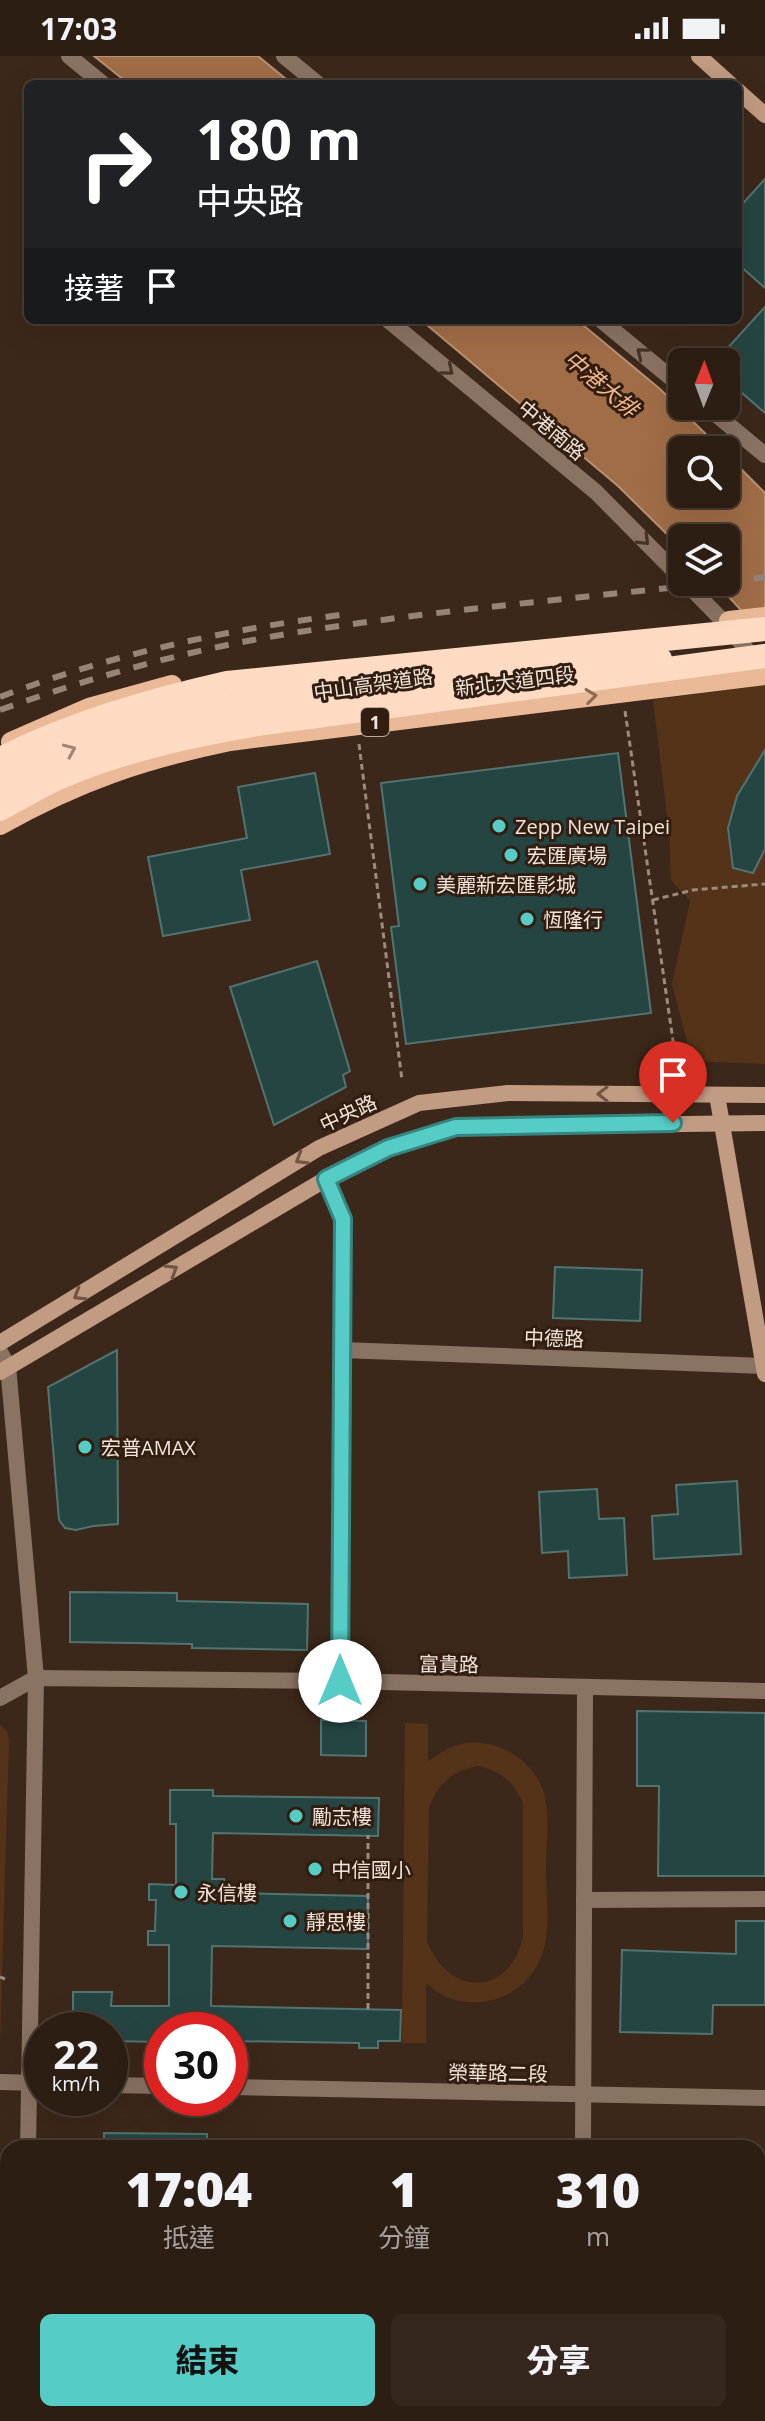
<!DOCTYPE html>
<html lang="zh-TW">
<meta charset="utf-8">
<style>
body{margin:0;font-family:"Open Sans","Noto Sans TC",sans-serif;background:#35271d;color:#f1f3f6;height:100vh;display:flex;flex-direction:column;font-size:30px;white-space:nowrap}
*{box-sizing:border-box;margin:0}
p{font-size:26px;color:#a7a2a0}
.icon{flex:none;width:44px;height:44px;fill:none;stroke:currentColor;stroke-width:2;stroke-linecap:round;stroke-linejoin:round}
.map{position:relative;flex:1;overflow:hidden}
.panel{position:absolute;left:0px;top:2084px;width:766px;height:282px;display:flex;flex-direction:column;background:#2d1e14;border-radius:24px 24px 0 0;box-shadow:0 8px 32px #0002,0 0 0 2px #483c34}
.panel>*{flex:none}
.guide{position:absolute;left:24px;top:24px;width:718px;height:244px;border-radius:12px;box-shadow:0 8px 32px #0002,0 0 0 2px #483c34;background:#202124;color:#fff;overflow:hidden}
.needle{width:52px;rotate:1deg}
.buttons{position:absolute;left:668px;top:292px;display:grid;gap:16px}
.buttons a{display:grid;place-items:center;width:72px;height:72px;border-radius:12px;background:#2d1e14;box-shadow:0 8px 32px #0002,0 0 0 2px #483c34;font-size:40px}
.speed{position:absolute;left:24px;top:1956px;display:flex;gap:16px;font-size:40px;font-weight:700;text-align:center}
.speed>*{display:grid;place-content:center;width:104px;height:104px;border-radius:50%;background:#2d1e14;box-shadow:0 8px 32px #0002,0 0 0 2px #483c34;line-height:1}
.speed small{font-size:20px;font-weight:400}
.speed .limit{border:12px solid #d22;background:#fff;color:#111}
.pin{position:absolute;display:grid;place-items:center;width:68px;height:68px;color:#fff;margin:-82px -34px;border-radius:50% 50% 50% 0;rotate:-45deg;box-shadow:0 0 8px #0007}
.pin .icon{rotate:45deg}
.me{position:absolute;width:88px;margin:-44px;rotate:0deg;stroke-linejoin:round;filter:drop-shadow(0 0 6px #0008)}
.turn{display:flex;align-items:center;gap:28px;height:168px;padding:0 40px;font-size:36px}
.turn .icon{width:104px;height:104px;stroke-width:2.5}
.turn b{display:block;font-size:56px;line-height:68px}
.then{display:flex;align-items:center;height:76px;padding:0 40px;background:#0003;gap:16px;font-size:30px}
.eta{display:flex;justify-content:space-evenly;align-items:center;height:136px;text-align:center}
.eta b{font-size:48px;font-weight:800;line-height:56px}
.cta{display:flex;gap:16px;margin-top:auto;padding:16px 40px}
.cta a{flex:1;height:92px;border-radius:12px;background:#55cdc6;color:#111;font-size:32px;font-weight:800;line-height:92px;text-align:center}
.cta a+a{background:#35271d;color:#f1f3f6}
.status{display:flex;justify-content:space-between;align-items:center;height:56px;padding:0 40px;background:#2d1e14;direction:ltr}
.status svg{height:22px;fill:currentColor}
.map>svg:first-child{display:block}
.green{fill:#553319;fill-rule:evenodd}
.water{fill:#a16d47;stroke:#b99173;stroke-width:2}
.building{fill:#254543;stroke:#527471;stroke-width:2}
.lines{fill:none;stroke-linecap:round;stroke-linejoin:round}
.path{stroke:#9c8b80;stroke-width:3;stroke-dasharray:6 4;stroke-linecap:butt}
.street{stroke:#8b7364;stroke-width:16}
.secondary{stroke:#c19b82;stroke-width:16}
.primary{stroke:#eaba98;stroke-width:20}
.highway{stroke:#ffdbc4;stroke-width:24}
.rail{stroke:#958478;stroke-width:6;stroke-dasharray:14 14;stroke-linecap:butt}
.highway-bridge{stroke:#ffdbc4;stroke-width:24}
.oneway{stroke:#483325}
.oneway2{stroke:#8e6c54}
.oneway3{stroke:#a28673}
.oneway4{stroke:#725643}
.route-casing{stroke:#378581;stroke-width:20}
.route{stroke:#55cdc6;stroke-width:14}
.poi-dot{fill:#55cdc6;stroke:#311e10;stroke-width:3}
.labels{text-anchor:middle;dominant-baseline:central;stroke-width:6;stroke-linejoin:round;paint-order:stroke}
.shield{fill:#311e10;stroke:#b8a99e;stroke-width:2}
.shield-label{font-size:18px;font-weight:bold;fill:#f2e4db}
.street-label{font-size:20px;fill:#f2e4db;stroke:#311e10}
.poi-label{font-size:20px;fill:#f2e4db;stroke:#311e10;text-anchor:start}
.water-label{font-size:22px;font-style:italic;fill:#f6b88d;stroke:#311e10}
</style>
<div class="status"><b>17:03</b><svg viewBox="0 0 49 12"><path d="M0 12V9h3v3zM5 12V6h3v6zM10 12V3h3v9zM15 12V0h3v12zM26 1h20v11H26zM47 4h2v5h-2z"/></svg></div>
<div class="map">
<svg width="765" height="2365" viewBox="0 0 765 2365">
<rect width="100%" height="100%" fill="#3c281a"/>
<g class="green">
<polygon points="765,629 765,1008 692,1005 672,928 690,845 671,824 669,775 653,644"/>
<path d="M405,1667L428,1668V1705C437,1700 445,1693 455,1690C493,1676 542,1707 546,1747C549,1769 546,1793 546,1815C546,1843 552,1880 539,1906C522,1941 481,1955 446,1941C439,1938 432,1931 426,1927V1987H402ZM478,1710C501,1715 514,1726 523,1747V1879C512,1940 449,1943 427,1885L429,1752C438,1727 452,1715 478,1710Z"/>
<polygon points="0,1669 7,1675 9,1684 0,1986"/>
</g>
<g class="water">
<polygon points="94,0 258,0 292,28 129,28"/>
<polygon points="421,264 577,264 660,333 722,394 682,394 682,438 726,438 726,398 765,437 765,580 715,526 726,526 726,482 682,482 682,493 618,430"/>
</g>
<g class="building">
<polygon points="765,123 765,232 738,208 738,153"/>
<polygon points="765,251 765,357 726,323 726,306 715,306"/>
<polygon points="765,694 765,793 753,817 733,812 728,772 737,740"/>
<polygon points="618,697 651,957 406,988 391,871 399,870 381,727"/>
<polygon points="315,717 330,798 241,814 250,864 163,880 148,801 247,782 238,731"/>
<polygon points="317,905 350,1015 343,1019 346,1031 274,1069 230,931"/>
<polygon points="555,1211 642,1214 640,1265 553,1262"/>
<polygon points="117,1294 118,1468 93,1470 76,1474 65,1472 59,1464 48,1331"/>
<polygon points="737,1425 741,1498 654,1503 652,1460 678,1458 676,1429"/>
<polygon points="597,1433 599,1463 624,1462 627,1519 569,1522 568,1495 542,1497 539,1436"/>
<polygon points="70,1536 177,1537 177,1545 308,1548 307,1594 192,1592 192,1588 70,1586"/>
<polygon points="637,1655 765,1657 765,1820 658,1820 659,1730 637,1730"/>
<polygon points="321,1664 366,1665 366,1700 321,1699"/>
<polygon points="170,1734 213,1734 213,1740 379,1742 378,1780 213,1777 212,1823 224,1823 224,1830 230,1830 229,1837 368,1840 368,1893 212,1890 211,1950 401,1954 400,1985 378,1985 378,1992 359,1992 359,1987 230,1985 230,1974 162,1974 162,1986 110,1985 110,1974 73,1974 73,1936 112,1936 111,1950 169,1950 169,1889 148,1889 148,1875 155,1875 156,1844 149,1844 149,1828 176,1829 176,1768 170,1768"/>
<polygon points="736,1865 765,1865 765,1949 713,1949 712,1978 620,1976 622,1894 736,1898"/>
<polygon points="104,2077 207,2078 207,2092 104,2092"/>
</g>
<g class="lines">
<g class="path">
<polyline points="625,655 677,1012"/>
<polyline points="359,688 402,1024"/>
<polyline points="653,844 693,834 765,828"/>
<polyline points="0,1921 5,1923"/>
<polyline points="368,1953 368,1779"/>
</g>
<g class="street">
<polyline points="69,0 103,28"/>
<polyline points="284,0 318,28"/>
<polyline points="388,264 596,436 682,523"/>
<polyline points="601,264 682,331"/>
<polyline points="706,350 765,399"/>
<polyline points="685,526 724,566 756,605"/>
<polyline points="326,1123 343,1163 340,1625"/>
<polyline points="342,1294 765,1310"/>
<polyline points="0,1296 8,1310 36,1622 28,2092"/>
<polyline points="0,1642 36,1622 340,1625 765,1635"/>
<polyline points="584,1844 765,1843"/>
<polyline points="0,2026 42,2027"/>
<polyline points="110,2029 162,2030"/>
<polyline points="230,2031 765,2042"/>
<polyline points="583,2092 585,1631"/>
<polyline points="27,2365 27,2358"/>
<polyline points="575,2365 575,2358"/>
</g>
<g class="secondary">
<polyline points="699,0 730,28"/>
<polyline points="738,35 765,59"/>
<polyline points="717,1039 765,1318"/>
<polyline points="0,1287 319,1092 419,1047 508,1037 765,1039"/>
<polyline points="0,1316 326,1123 388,1092 456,1071 765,1067"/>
</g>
<g class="primary">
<polyline points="729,565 765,561"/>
<polyline points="11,686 89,652 172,629"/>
<path d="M0,769C78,725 143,703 230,685L765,619"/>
</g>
<polyline class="highway" points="0,728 82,689 150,667 205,654 295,641 660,603"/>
<g class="rail">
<polyline points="726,526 765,521"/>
<path d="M0,641C112,598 229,573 348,558"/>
<path d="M0,654C89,622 181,596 275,580C423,555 573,543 722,526"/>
</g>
<g class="highway-bridge">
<path d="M0,703C73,667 148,645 227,627L765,573"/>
<path d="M0,753C20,742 40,730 60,721C126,693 193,679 264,667L765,600"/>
</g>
</g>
<defs><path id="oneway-chevron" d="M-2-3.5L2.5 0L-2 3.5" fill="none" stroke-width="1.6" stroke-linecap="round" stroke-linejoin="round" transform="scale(2)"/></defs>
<g class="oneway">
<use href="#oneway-chevron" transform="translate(642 297) rotate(-141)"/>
<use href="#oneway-chevron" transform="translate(448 314) rotate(40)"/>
<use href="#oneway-chevron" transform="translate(644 484) rotate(45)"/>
</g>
<use class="oneway2" href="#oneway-chevron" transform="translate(591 640) rotate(-7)"/>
<use class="oneway3" href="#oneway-chevron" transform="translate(70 694) rotate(-24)"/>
<g class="oneway4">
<use href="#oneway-chevron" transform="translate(603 1038) rotate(-180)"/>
<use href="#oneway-chevron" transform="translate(301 1103) rotate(149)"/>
<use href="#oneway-chevron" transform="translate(172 1214) rotate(-31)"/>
<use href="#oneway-chevron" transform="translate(79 1239) rotate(149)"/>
</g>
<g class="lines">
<g class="route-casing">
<polyline id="route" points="340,1625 343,1163 326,1123 388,1092 456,1071 673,1067"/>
</g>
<use href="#route" class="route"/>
</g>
<g class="poi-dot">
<circle cx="499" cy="770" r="8"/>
<circle cx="511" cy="799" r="8"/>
<circle cx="420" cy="828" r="8"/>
<circle cx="527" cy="863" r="8"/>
<circle cx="85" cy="1391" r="8"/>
<circle cx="296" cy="1760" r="8"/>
<circle cx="315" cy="1813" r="8"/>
<circle cx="181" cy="1836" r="8"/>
<circle cx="290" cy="1865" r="8"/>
</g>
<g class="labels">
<rect class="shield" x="361" y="652" width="28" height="28" rx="6"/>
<g class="shield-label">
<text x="375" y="666">1</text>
</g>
<g class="street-label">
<text transform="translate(552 374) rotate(40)">中港南路</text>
<text transform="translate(515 625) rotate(-7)">新北大道四段</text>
<text transform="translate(373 628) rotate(-8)">中山高架道路</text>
<text transform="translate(348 1057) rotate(-25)">中央路</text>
<text transform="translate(554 1282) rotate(2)">中德路</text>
<text transform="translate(449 1608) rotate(1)">富貴路</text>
<text transform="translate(498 2017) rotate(1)">榮華路二段</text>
</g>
<g class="poi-label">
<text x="515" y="770">Zepp New Taipei</text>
<text x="527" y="799">宏匯廣場</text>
<text x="436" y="828">美麗新宏匯影城</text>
<text x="543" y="863">恆隆行</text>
<text x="101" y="1391">宏普AMAX</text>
<text x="312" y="1760">勵志樓</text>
<text x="331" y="1813">中信國小</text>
<text x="197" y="1836">永信樓</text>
<text x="306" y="1865">靜思樓</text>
</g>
<g class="water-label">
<text transform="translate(602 327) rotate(40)">中港大排</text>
</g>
</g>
</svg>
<div class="buttons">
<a><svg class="needle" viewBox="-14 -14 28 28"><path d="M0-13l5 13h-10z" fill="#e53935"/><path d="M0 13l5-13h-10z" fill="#a7a2a0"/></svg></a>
<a><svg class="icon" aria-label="search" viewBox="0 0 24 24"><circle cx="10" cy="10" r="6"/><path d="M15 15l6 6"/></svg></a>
<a><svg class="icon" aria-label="layers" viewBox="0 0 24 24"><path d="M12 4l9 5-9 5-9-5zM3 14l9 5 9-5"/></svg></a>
</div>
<div class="speed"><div>22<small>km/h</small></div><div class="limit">30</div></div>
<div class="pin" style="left:673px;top:1067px;background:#d93025"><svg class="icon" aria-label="arrive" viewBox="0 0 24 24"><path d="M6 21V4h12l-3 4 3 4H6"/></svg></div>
<svg class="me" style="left:340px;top:1625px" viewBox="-20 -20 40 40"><circle r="19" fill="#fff"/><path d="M0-13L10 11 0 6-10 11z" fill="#55cdc6"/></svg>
<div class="guide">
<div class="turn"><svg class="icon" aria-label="right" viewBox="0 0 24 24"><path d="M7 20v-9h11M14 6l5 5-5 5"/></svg><div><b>180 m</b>中央路</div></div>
<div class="then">接著<svg class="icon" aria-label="arrive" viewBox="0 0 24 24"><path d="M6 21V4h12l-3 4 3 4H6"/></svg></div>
</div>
<section class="panel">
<div class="eta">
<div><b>17:04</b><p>抵達</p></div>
<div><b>1</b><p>分鐘</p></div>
<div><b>310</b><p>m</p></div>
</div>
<div class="cta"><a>結束</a><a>分享</a></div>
</section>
</div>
